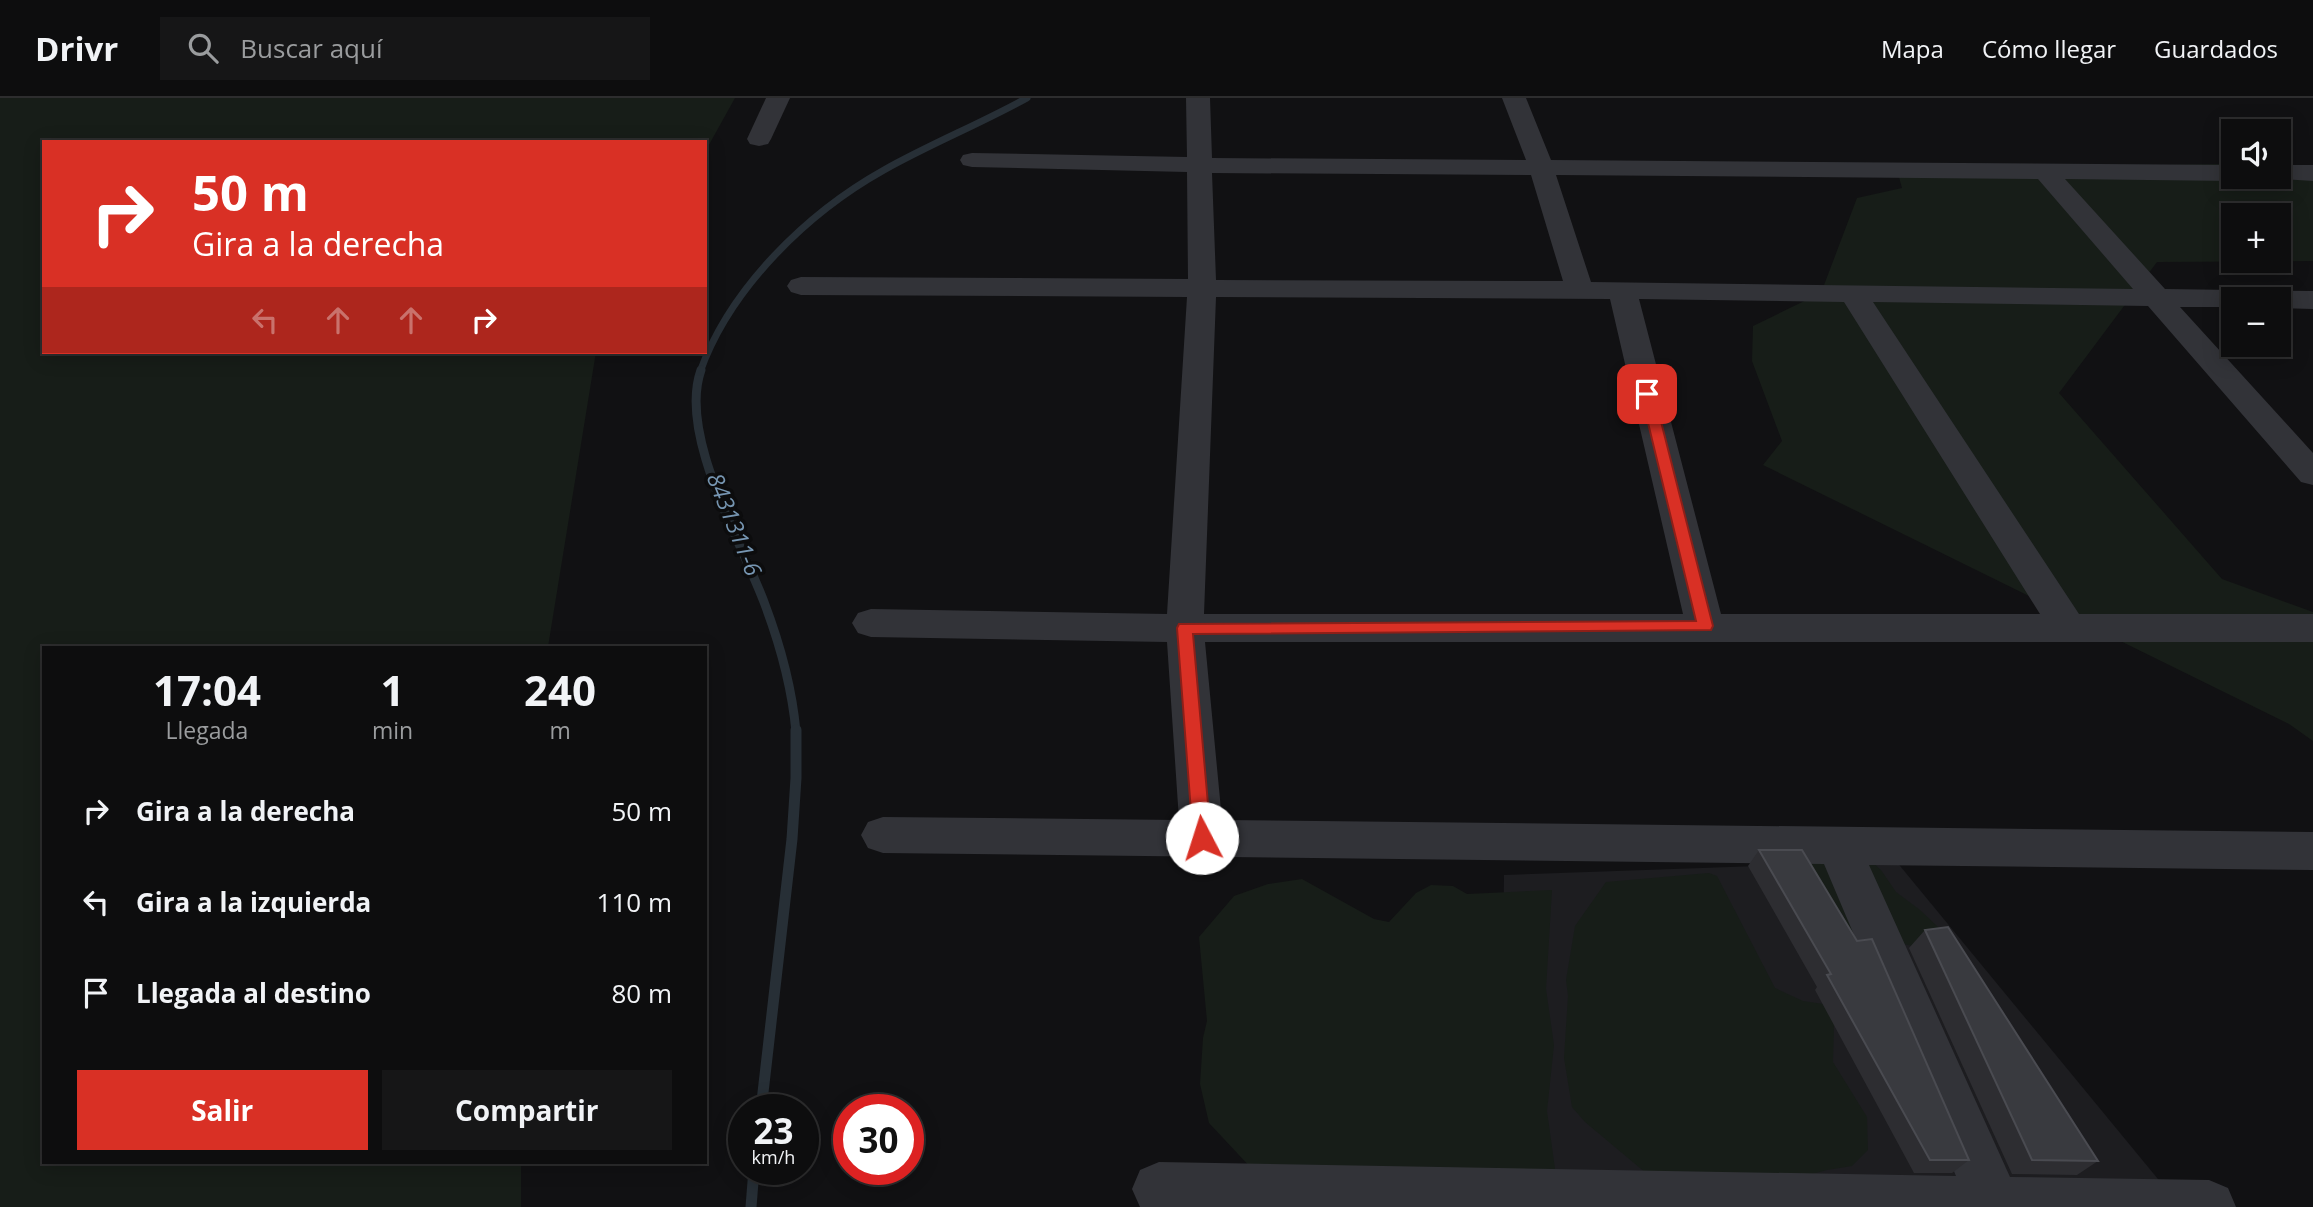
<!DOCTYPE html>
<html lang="es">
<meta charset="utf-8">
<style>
body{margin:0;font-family:"Open Sans",sans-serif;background:#161617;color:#f1f3f6;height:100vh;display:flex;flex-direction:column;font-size:26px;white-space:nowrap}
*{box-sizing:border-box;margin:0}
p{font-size:23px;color:#9a9c9e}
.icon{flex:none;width:38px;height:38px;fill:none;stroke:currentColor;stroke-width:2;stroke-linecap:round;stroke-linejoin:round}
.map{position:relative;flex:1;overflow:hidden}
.panel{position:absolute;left:42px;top:548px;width:665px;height:518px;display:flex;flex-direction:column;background:#0d0d0e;border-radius:0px;box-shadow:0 4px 18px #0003,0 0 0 2px #2d2d2e}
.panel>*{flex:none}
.top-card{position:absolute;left:42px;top:42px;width:665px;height:214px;border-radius:0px;box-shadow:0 4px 18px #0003,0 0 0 2px #2d2d2e;background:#d93025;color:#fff;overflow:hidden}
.fabs{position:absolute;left:2221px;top:21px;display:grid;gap:14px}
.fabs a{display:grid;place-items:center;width:70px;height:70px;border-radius:0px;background:#0d0d0e;box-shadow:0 4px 18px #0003,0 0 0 2px #2d2d2e;font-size:35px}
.speed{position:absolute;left:728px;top:996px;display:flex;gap:14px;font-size:35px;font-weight:700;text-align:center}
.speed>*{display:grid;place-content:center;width:91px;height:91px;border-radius:50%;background:#0d0d0e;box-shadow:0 4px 18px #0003,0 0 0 2px #2d2d2e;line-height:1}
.speed small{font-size:18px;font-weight:400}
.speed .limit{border:10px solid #d22;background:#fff;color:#111}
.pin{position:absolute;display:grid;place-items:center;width:60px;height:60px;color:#fff;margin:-30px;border-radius:14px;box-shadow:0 4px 10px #0006}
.me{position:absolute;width:77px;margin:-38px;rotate:355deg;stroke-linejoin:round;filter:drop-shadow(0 0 5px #0008)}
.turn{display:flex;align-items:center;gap:24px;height:147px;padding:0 35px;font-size:32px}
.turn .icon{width:91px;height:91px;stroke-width:2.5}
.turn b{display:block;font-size:49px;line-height:60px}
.lanes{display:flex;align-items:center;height:66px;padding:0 35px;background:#0003;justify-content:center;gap:35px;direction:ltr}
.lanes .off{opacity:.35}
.eta{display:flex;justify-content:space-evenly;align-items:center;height:119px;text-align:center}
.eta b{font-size:42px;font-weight:700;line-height:49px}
.button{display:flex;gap:14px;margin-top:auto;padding:14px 35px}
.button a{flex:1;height:80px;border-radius:0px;background:#d93025;color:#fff;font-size:28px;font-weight:700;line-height:80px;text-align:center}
.button a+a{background:#161617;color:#f1f3f6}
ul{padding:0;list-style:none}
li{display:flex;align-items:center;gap:21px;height:91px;padding:0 35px}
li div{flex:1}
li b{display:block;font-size:26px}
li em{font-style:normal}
header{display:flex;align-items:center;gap:42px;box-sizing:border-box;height:98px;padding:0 35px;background:#0d0d0e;border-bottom:2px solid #2d2d2e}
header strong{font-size:33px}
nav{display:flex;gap:38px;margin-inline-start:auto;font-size:24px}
.search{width:490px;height:63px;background:#161617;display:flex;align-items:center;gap:18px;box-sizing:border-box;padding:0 24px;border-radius:0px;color:#9a9c9e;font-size:26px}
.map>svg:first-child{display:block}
.built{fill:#1d1d20}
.green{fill:#171d18;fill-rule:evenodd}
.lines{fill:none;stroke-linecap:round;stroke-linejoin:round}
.stream-far2{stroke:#272f36;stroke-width:7}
.stream-far1{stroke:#272f36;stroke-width:9}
.stream{stroke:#272f36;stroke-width:11}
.minor{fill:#323338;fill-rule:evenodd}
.wall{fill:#2d2d31}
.building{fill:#393a3f;stroke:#4a4b51;stroke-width:2}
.route{fill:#d93025;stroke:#8d1f18;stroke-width:2}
.labels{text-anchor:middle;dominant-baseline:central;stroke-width:7;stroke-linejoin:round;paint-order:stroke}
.water-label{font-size:23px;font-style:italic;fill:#7695b1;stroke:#0c0c0d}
</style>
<header>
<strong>Drivr</strong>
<div class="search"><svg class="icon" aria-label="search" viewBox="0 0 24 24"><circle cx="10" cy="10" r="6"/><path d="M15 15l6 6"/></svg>Buscar aquí</div>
<nav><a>Mapa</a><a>Cómo llegar</a><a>Guardados</a></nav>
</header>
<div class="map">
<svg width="2313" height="1109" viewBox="0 0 2313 1109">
<rect width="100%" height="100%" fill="#111113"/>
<polygon class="built" points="1896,763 2181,1109 1500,1109 1504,777"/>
<g class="green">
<polygon points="0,0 735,0 705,54 705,44 44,44 44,254 596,254 548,549 44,550 44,1064 521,1064 521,1109 0,1109"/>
<path d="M2221,66L2233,67V79L2313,76V163L2157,164L2059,295L2222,481L2313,514V643L2289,626L1763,367L1782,343L1752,263L1753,228L1821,195L1857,100L1902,90L1897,72ZM2233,117H2278V163H2233Z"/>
<polygon points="1822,749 1858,751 1881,772 1896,794 1920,812 1953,843 1916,849 1900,845 1862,923 1834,928 1833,964 1867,1019 1868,1052 1852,1068 1827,1072 1735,1097 1671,1096 1585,1024 1572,1009 1564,960 1568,898 1566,882 1575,828 1606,784 1709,775 1717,778 1775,890 1803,903 1837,908 1831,818 1844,818 1801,775"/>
<polygon points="1302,781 1374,821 1389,824 1416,795 1431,787 1453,788 1467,796 1552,792 1546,891 1554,947 1547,1013 1560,1107 1267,1087 1209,1025 1200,986 1203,940 1207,923 1199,839 1234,798 1268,786"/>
</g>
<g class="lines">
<path class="stream-far2" d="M700,274C730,190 807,115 884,72C930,46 980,26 1027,0"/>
<path class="stream-far1" d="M701,272C678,336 741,443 764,504C780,546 792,589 796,634"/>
<g class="stream">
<polyline points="761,1012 792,741 796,680 796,632"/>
<polyline points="751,1109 754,1071"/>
</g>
<g class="minor">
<polygon points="766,0 790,0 771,41 768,46 759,48 750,46 747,41"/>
<path d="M1186,0H1210L1212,60L1526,62L1502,0H1526L1551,62L2233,67V79L2242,80L2233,83L2065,81L2165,191L2313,193V211L2278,210V201H2233V209H2180L2313,355V387L2301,384L2148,208L1873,204L2079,516H2313V544H1205L1222,722L2313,734V772L1869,767L2010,1079L2209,1082L2228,1090L2236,1109H1140L1132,1091L1140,1072L1159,1064L1956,1078L1824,766L883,755L868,750L861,737L868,724L883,719L1179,722L1167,544L871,539L858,535L852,525L858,515L871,511L1167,516L1187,199L801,197L791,194L787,188L791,182L801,179L1188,181L1187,74L972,69L963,67L960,62L963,57L972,55L1187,59ZM1212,75L1531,77L1563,183L1216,182ZM1556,77L2038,81L2133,191L1591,184ZM1216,199L1610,201L1683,516H1204ZM1639,201L1844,204L2040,516H1721Z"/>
<polygon points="2278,67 2313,67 2313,83 2269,80 2278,79"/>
</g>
</g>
<g class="wall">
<polygon points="1759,752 1969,1062 1952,1075 1914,1075 1815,892 1817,889 1748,768"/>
<polygon points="1925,832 2098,1063 2077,1077 2012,1076 1909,850"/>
</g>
<g class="building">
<polygon points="1759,752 1802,752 1857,843 1872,841 1969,1062 1930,1062 1827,877 1831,876"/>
<polygon points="1948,829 2098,1063 2032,1062 1925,832"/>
</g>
<polygon class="route" points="1647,292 1654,296 1713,528 1711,532 1193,536 1211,740 1208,746 1202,748 1196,746 1193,740 1177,530 1179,526 1696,523 1641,296"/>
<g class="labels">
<g class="water-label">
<text transform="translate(735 426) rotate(68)">8431311-6</text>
</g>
</g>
</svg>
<div class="fabs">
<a><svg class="icon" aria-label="sound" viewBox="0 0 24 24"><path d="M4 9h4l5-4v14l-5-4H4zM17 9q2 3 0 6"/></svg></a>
<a>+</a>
<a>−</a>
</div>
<div class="speed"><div>23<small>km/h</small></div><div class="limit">30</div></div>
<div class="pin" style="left:1647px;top:296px;background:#d93025"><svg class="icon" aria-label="arrive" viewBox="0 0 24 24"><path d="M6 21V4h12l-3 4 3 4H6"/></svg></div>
<svg class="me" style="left:1202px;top:740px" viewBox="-20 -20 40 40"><circle r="19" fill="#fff"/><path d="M0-13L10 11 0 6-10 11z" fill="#d93025"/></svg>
<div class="top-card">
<div class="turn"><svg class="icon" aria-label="right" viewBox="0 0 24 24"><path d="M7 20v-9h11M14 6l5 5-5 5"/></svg><div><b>50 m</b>Gira a la derecha</div></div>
<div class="lanes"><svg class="icon off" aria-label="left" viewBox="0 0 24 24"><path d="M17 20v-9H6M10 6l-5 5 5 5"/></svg><svg class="icon off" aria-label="ahead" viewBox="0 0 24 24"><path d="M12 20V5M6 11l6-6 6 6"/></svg><svg class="icon off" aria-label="ahead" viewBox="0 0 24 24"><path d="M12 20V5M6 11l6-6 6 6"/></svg><svg class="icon" aria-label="right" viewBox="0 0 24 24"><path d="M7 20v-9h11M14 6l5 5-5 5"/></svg></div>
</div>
<section class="panel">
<div class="eta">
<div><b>17:04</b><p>Llegada</p></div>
<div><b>1</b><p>min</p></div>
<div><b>240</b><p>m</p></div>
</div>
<ul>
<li><svg class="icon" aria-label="right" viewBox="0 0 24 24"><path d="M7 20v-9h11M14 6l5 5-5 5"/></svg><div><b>Gira a la derecha</b></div><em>50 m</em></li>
<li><svg class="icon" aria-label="left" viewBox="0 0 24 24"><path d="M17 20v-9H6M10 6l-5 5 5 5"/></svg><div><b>Gira a la izquierda</b></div><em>110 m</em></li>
<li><svg class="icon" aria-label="arrive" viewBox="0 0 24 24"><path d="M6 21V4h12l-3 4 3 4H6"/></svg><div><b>Llegada al destino</b></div><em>80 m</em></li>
</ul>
<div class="button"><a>Salir</a><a>Compartir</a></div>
</section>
</div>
